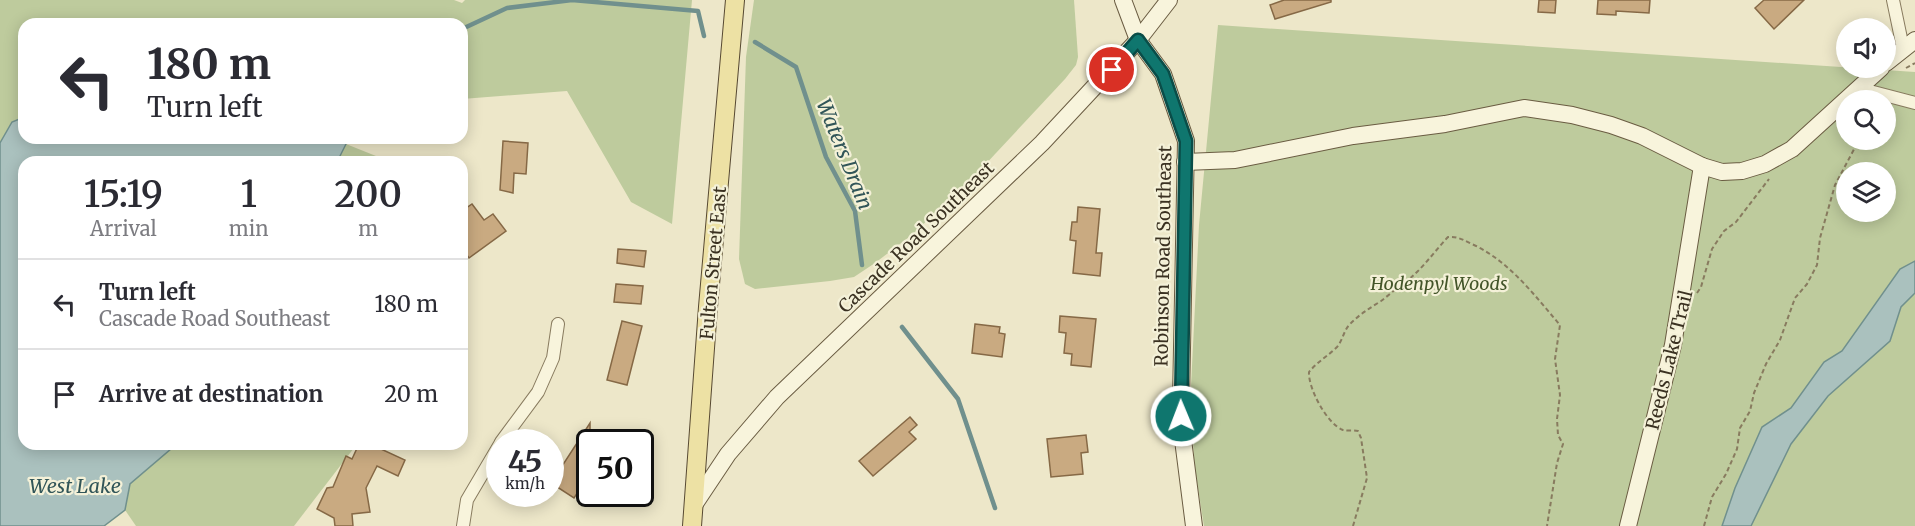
<!DOCTYPE html>
<style>
body{margin:0;font-family:Merriweather,serif;background:#f7f7f7;color:#2b2b33;height:100vh;display:flex;flex-direction:column;font-size:22px;white-space:nowrap}
*{box-sizing:border-box;margin:0}
p{font-size:20px;color:#7c7c81}
.icon{flex:none;width:33px;height:33px;fill:none;stroke:currentColor;stroke-width:2;stroke-linecap:round;stroke-linejoin:round}
.map{position:relative;flex:1;overflow:hidden}
.side{position:absolute;left:18px;top:156px;width:450px;height:294px;display:flex;flex-direction:column;background:#fff;border-radius:18px;box-shadow:0 3px 15px #0003}
.side>*{flex:none}
.top-card{position:absolute;left:18px;top:18px;width:450px;height:126px;border-radius:18px;box-shadow:0 3px 15px #0003;background:#fff;color:#2b2b33;overflow:hidden}
.buttons{position:absolute;left:1836px;top:18px;display:grid;gap:12px}
.buttons a{display:grid;place-items:center;width:60px;height:60px;border-radius:50%;background:#fff;box-shadow:0 3px 15px #0003;font-size:30px}
.speed{position:absolute;left:486px;top:429px;display:flex;gap:12px;font-size:30px;font-weight:700;text-align:center}
.speed>*{display:grid;place-content:center;width:78px;height:78px;border-radius:50%;background:#fff;box-shadow:0 3px 15px #0003;line-height:1}
.speed small{font-size:15px;font-weight:400}
.speed .limit{border:3px solid #111;border-radius:9px;background:#fff;color:#111}
.pin{position:absolute;display:grid;place-items:center;width:51px;height:51px;color:#fff;margin:-26px;border:3px solid #fff;border-radius:50%;box-shadow:0 2px 6px #0007}
.me{position:absolute;width:66px;margin:-33px;rotate:359deg;stroke-linejoin:round;filter:drop-shadow(0 0 4px #0008)}
.turn{display:flex;align-items:center;gap:21px;height:126px;padding:0 30px;font-size:27px}
.turn .icon{width:78px;height:78px;stroke-width:2.5}
.turn b{display:block;font-size:42px;line-height:51px}
.eta{display:flex;justify-content:space-evenly;align-items:center;height:102px;text-align:center}
.eta b{font-size:36px;font-weight:600;line-height:42px}
ul{padding:0;list-style:none}
li{display:flex;align-items:center;gap:18px;height:90px;padding:0 30px;border-top:2px solid #e1e1e2}
li div{flex:1}
li b{display:block;font-size:22px}
li em{font-style:normal}
.map>svg:first-child{display:block}
.green{fill:#becb9d;fill-rule:evenodd}
.water{fill:#aac1be;stroke:#70908d;stroke-width:1.5}
.lines{fill:none;stroke-linecap:round;stroke-linejoin:round}
.stream{stroke:#70908d;stroke-width:4.5}
.building{fill:#c9aa81;stroke:#866946;stroke-width:1.5}
.street-casing{stroke:#887b5f;stroke-width:14}
.secondary-casing{stroke:#6a5c42;stroke-width:18}
.primary-casing{stroke:#574932;stroke-width:20}
.path{stroke:#887b5f;stroke-width:2;stroke-dasharray:4.5 3;stroke-linecap:butt}
.street{stroke:#f8f4dc;stroke-width:12}
.secondary{stroke:#f8f4dc;stroke-width:16}
.primary{stroke:#ede1a4;stroke-width:18}
.route-casing{stroke:#0a4d48;stroke-width:15}
.route{stroke:#0f766e;stroke-width:10}
.labels{text-anchor:middle;dominant-baseline:central;stroke-width:4.5;stroke-linejoin:round;paint-order:stroke}
.street-label{font-size:18px;fill:#3a3121;stroke:#f4f1d8}
.park-label{font-size:18px;font-style:italic;fill:#435529;stroke:#f4f1d8}
.water-label{font-size:20px;font-style:italic;fill:#315558;stroke:#f4f1d8}
</style>
<div class="map">
<svg width="1915" height="526" viewBox="0 0 1915 526">
<rect width="100%" height="100%" fill="#ede7c9"/>
<g class="green">
<polygon points="0,0 454,0 462,3 465,0 692,0 672,224 631,202 567,91 462,99 462,24 24,24 24,117 12,122 0,143"/>
<polygon points="754,0 1074,0 1078,57 1076,65 1065,79 982,168 913,234 875,263 854,277 830,281 755,289 745,284 739,259 746,57"/>
<path d="M1218,25L1915,72V261L1900,269L1842,351L1824,362L1791,408L1762,427L1735,488L1722,526H1204L1194,463L1191,386L1199,225ZM1846,100H1886V140H1846ZM1846,172H1886V212H1846Z"/>
<polygon points="346,144 391,162 337,162"/>
<polygon points="1915,293 1915,526 1751,526 1791,444 1828,396 1890,341 1901,307"/>
<polygon points="189,444 357,444 294,526 136,526 125,510 130,484 171,449"/>
</g>
<g class="water">
<polygon points="24,117 24,138 345,138 346,144 337,162 24,162 24,444 189,444 171,449 130,484 125,510 104,526 0,526 0,143 12,122"/>
<polygon points="1915,261 1915,293 1901,307 1890,341 1828,396 1791,444 1751,526 1722,526 1735,488 1762,427 1791,408 1824,362 1842,351 1900,269"/>
</g>
<g class="lines">
<g class="stream">
<polyline points="462,29 507,8 572,0 698,11 704,36"/>
<polyline points="755,42 796,67 826,157 855,211 862,265"/>
<polyline points="902,327 958,399 995,508"/>
</g>
</g>
<g class="building">
<polygon points="1284,0 1331,0 1331,2 1275,19 1270,5"/>
<polygon points="1539,0 1556,0 1555,13 1538,12"/>
<polygon points="1598,0 1650,0 1649,13 1616,11 1616,15 1597,14"/>
<polygon points="1764,0 1804,0 1774,29 1755,8"/>
<polygon points="503,141 528,143 526,174 514,173 513,193 500,190"/>
<polygon points="472,204 484,220 493,214 506,231 469,258 462,248 462,233 467,229 462,223 462,211"/>
<polygon points="1078,207 1100,209 1096,253 1102,253 1100,276 1073,273 1076,241 1070,240 1072,222 1077,222"/>
<polygon points="618,249 646,251 644,267 617,263"/>
<polygon points="616,284 643,286 641,304 614,302"/>
<polygon points="1060,316 1096,319 1091,367 1071,365 1072,354 1064,353 1066,333 1059,332"/>
<polygon points="622,321 642,326 627,385 607,380"/>
<polygon points="975,324 1000,327 999,333 1005,334 1002,357 972,353"/>
<polygon points="910,417 917,425 909,432 916,439 873,476 859,461"/>
<polygon points="590,423 590,474 574,498 551,483"/>
<polygon points="1086,435 1088,452 1081,453 1083,474 1051,477 1047,439"/>
<polygon points="359,444 367,444 378,449 381,449 405,460 398,476 377,466 366,488 370,512 352,514 353,526 335,526 334,518 317,509 327,488 333,487 346,456 352,459"/>
</g>
<g class="lines">
<g class="street-casing">
<g id="street">
<polyline points="1893,0 1903,48"/>
<polyline points="1858,88 1915,103"/>
<polyline points="501,442 538,392 553,358 558,324"/>
<polyline points="463,526 467,500 500,444"/>
</g>
</g>
<g class="secondary-casing">
<g id="secondary">
<polyline points="1123,0 1138,40 1163,74 1186,141 1181,400 1182,432 1194,526"/>
<polyline points="1886,63 1915,40"/>
<polyline points="1185,162 1235,160 1353,136 1445,124 1524,108 1572,115 1611,125 1642,136 1702,166 1722,172 1742,171 1765,164 1792,149 1881,68"/>
<polyline points="694,505 728,454 777,397 1042,143 1138,40 1169,0"/>
<polyline points="1628,526 1673,345 1702,166"/>
</g>
</g>
<g class="primary-casing">
<polyline id="primary" points="692,526 708,307 735,0"/>
</g>
<g class="path">
<polyline points="1906,68 1915,63"/>
<polyline points="1697,293 1701,287 1712,249 1724,231 1736,222 1769,179"/>
<path d="M1353,526L1367,478L1361,438L1358,431C1353,430 1347,431 1343,430C1327,424 1308,388 1309,372C1317,362 1328,356 1337,347C1343,340 1344,329 1351,323C1360,314 1370,308 1381,301C1388,296 1395,289 1403,284C1421,271 1433,253 1448,237C1458,236 1465,241 1474,245C1510,262 1535,296 1560,325L1555,359L1560,395L1557,419L1558,435L1563,444L1557,463L1547,526"/>
<polyline points="1704,526 1712,497 1726,474 1737,449 1740,428 1750,411 1754,393 1766,364 1780,340 1795,298 1807,284 1817,265 1820,238 1835,185 1859,140"/>
</g>
<use href="#street" class="street"/>
<use href="#secondary" class="secondary"/>
<use href="#primary" class="primary"/>
</g>
<g class="lines">
<g class="route-casing">
<polyline id="route" points="1112,70 1138,40 1163,74 1186,141 1181,416"/>
</g>
<use href="#route" class="route"/>
</g>
<g class="labels">
<g class="street-label">
<text transform="translate(916 237) rotate(-44)">Cascade Road Southeast</text>
<text transform="translate(1163 256) rotate(-89)">Robinson Road Southeast</text>
<text transform="translate(713 263) rotate(-85)">Fulton Street East</text>
<text transform="translate(1669 360) rotate(-76)">Reeds Lake Trail</text>
</g>
<g class="park-label">
<text x="1439" y="283">Hodenpyl Woods</text>
</g>
<g class="water-label">
<text transform="translate(845 154) rotate(68)">Waters Drain</text>
<text x="75" y="485">West Lake</text>
</g>
</g>
</svg>
<div class="buttons">
<a><svg class="icon" aria-label="sound" viewBox="0 0 24 24"><path d="M4 9h4l5-4v14l-5-4H4zM17 9q2 3 0 6"/></svg></a>
<a><svg class="icon" aria-label="search" viewBox="0 0 24 24"><circle cx="10" cy="10" r="6"/><path d="M15 15l6 6"/></svg></a>
<a><svg class="icon" aria-label="layers" viewBox="0 0 24 24"><path d="M12 4l9 5-9 5-9-5zM3 14l9 5 9-5"/></svg></a>
</div>
<div class="speed"><div>45<small>km/h</small></div><div class="limit">50</div></div>
<div class="pin" style="left:1112px;top:70px;background:#d93025"><svg class="icon" aria-label="arrive" viewBox="0 0 24 24"><path d="M6 21V4h12l-3 4 3 4H6"/></svg></div>
<svg class="me" style="left:1181px;top:416px" viewBox="-20 -20 40 40"><circle r="17" fill="#0f766e" stroke="#fff" stroke-width="3"/><path d="M0-11L8 9 0 5-8 9z" fill="#fff"/></svg>
<div class="top-card">
<div class="turn"><svg class="icon" aria-label="left" viewBox="0 0 24 24"><path d="M17 20v-9H6M10 6l-5 5 5 5"/></svg><div><b>180 m</b>Turn left</div></div>
</div>
<section class="side">
<div class="eta">
<div><b>15:19</b><p>Arrival</p></div>
<div><b>1</b><p>min</p></div>
<div><b>200</b><p>m</p></div>
</div>
<ul>
<li><svg class="icon" aria-label="left" viewBox="0 0 24 24"><path d="M17 20v-9H6M10 6l-5 5 5 5"/></svg><div><b>Turn left</b><p>Cascade Road Southeast</p></div><em>180 m</em></li>
<li><svg class="icon" aria-label="arrive" viewBox="0 0 24 24"><path d="M6 21V4h12l-3 4 3 4H6"/></svg><div><b>Arrive at destination</b></div><em>20 m</em></li>
</ul>
</section>
</div>
